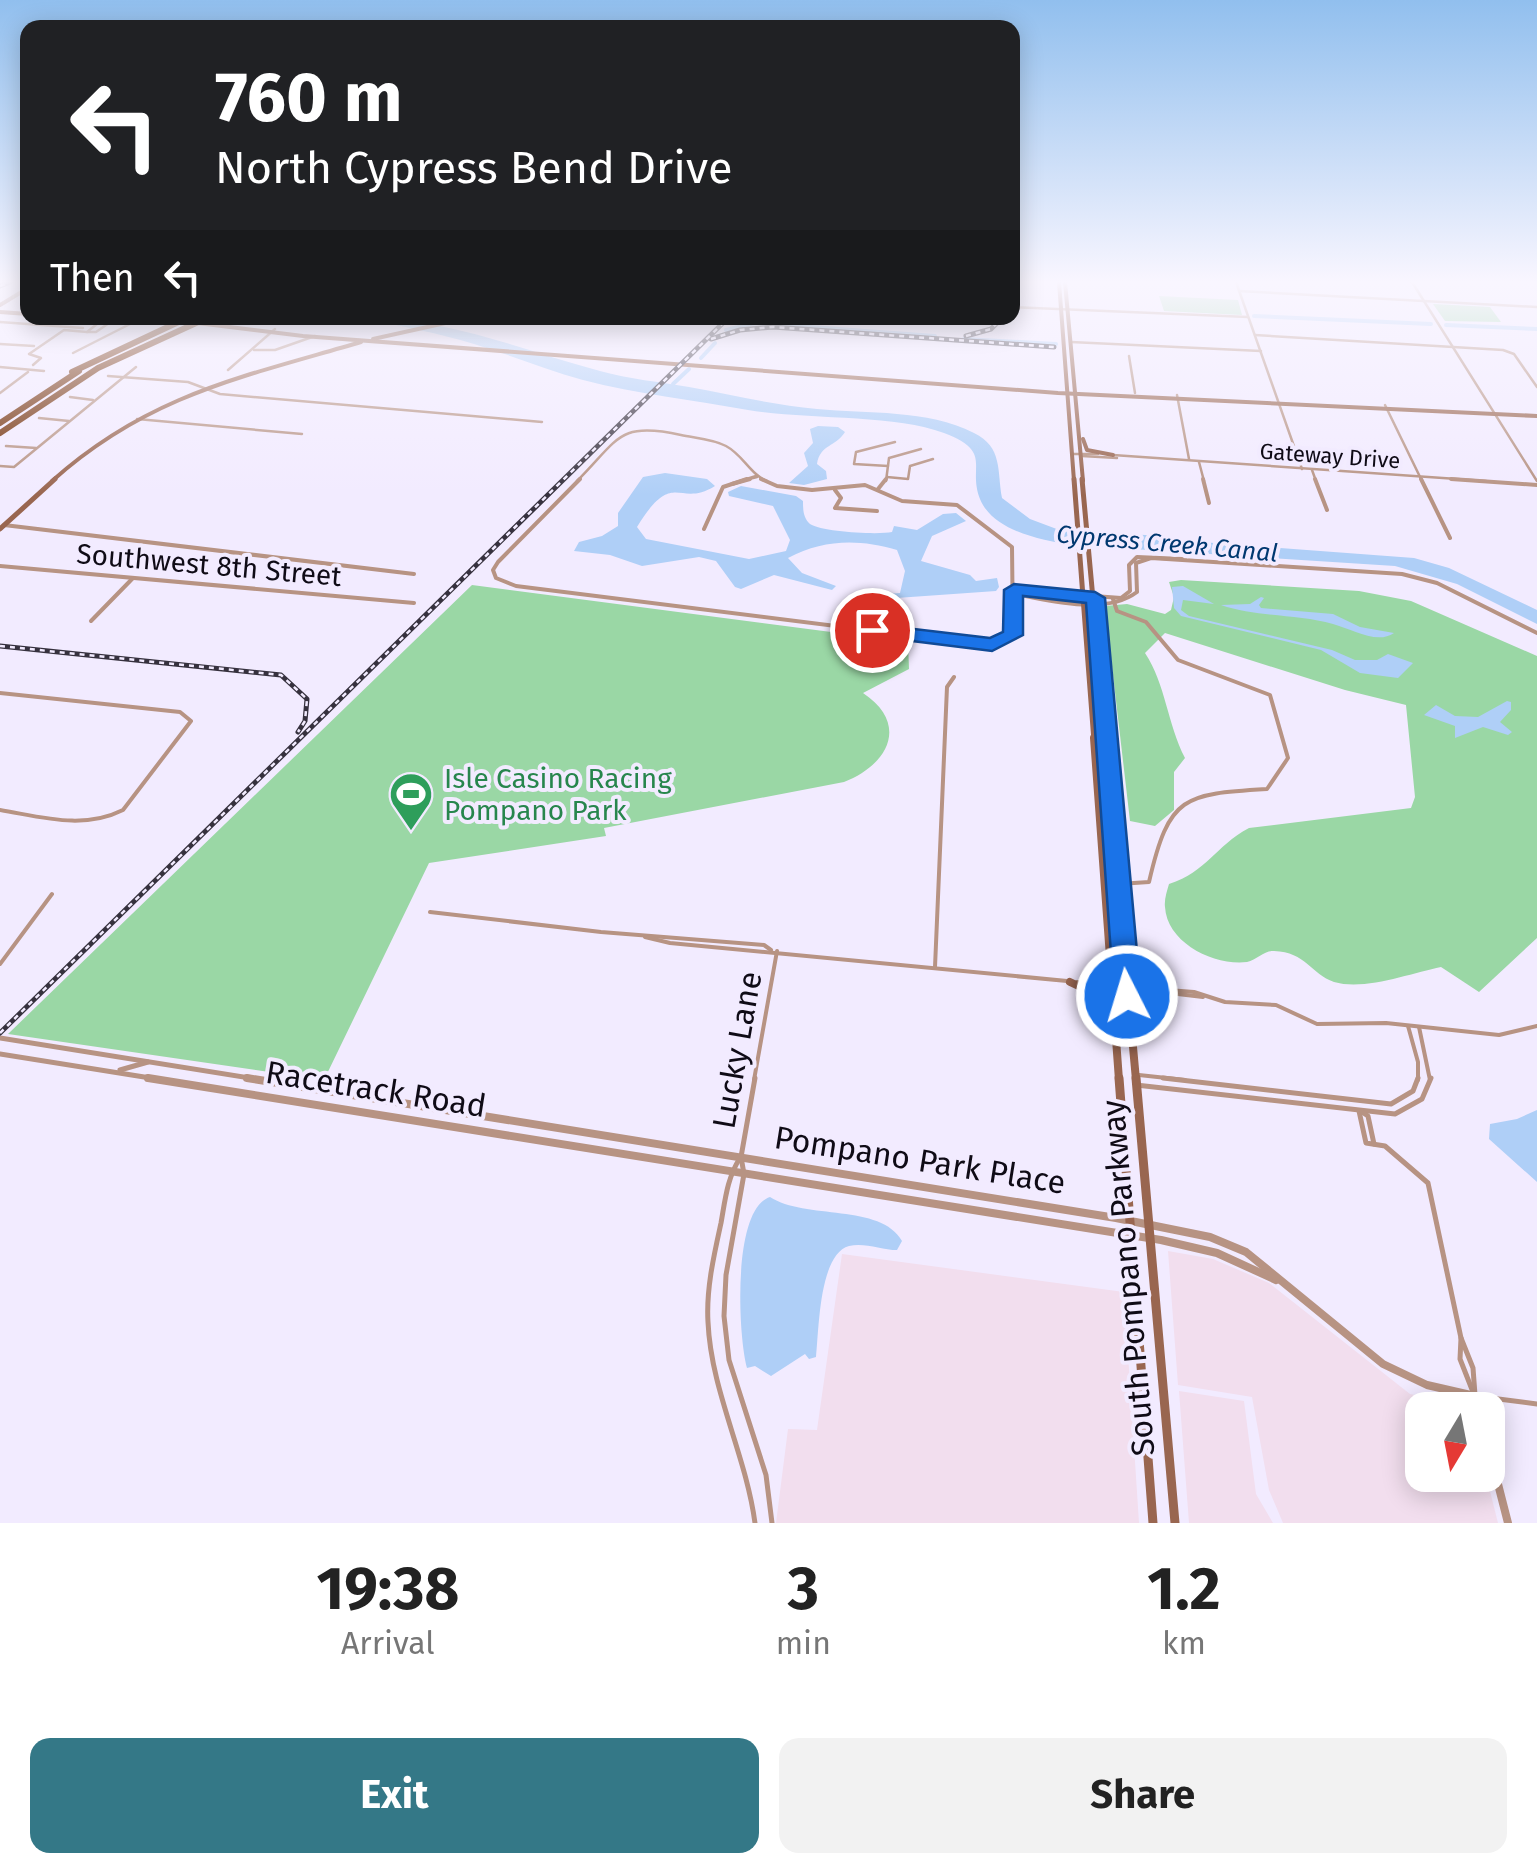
<!DOCTYPE html>
<style>
body{margin:0;font-family:"Fira Sans",sans-serif;background:#f2f2f2;color:#222;height:100vh;display:flex;flex-direction:column;font-size:38px;white-space:nowrap}
*{box-sizing:border-box;margin:0}
p{font-size:32px;color:#767676}
.icon{flex:none;width:55px;height:55px;fill:none;stroke:currentColor;stroke-width:2;stroke-linecap:round;stroke-linejoin:round}
.map{position:relative;height:1523px;overflow:hidden}
.details{display:flex;flex-direction:column;background:#fff;flex:1}
.details>*{flex:none}
.hud{position:absolute;left:20px;top:20px;width:1000px;height:305px;border-radius:20px;box-shadow:0 5px 25px #0003;background:#202124;color:#fff;overflow:hidden}
.needle{width:65px;rotate:190deg}
.buttons{position:absolute;left:1405px;top:1392px;display:grid;gap:20px}
.buttons a{display:grid;place-items:center;width:100px;height:100px;border-radius:20px;background:#fff;box-shadow:0 5px 25px #0003;font-size:50px}
.pin{position:absolute;display:grid;place-items:center;width:85px;height:85px;color:#fff;margin:-42px;border:5px solid #fff;border-radius:50%;box-shadow:0 2px 10px #0007}
.me{position:absolute;width:110px;margin:-55px;rotate:355deg;stroke-linejoin:round;filter:drop-shadow(0 0 8px #0008)}
.turn{display:flex;align-items:center;gap:35px;height:210px;padding:0 30px;font-size:45px}
.turn .icon{width:130px;height:130px;stroke-width:2.5}
.turn b{display:block;font-size:70px;line-height:85px}
.then{display:flex;align-items:center;height:95px;padding:0 30px;background:#0003;gap:20px;font-size:38px}
.eta{display:flex;justify-content:space-evenly;align-items:center;height:170px;text-align:center}
.eta b{font-size:60px;font-weight:700;line-height:70px}
.primary-button{display:flex;gap:20px;margin-top:auto;padding:20px 30px}
.primary-button a{flex:1;height:115px;border-radius:20px;background:#347887;color:#fff;font-size:40px;font-weight:700;line-height:115px;text-align:center}
.primary-button a+a{background:#f2f2f2;color:#222}
.map>svg:first-child{display:block}
.commercial{fill:#f2deee}
.green{fill:#9ad7a5}
.water{fill:#afcff7}
.lines{fill:none;stroke-linecap:round;stroke-linejoin:round}
.canal{stroke:#afcff7;stroke-width:4}
.minor-far2{stroke:#b79383;stroke-width:2.5}
.minor-far1{stroke:#b79383;stroke-width:4}
.minor{stroke:#b79383;stroke-width:5}
.tertiary-far1{stroke:#b79383;stroke-width:5}
.tertiary{stroke:#b79383;stroke-width:8}
.secondary-far3{stroke:#996650;stroke-width:4}
.secondary-far2{stroke:#996650;stroke-width:5}
.secondary-far1{stroke:#996650;stroke-width:8}
.secondary{stroke:#996650;stroke-width:9}
.motorway{stroke:#6e2900;stroke-width:6}
.rail-casing{stroke:#36313e;stroke-width:5}
.rail{stroke:#f2ebff;stroke-width:2.5;stroke-dasharray:5;stroke-linecap:butt}
.route{fill:#1a73e8;stroke:#114b97;stroke-width:2.5}
.labels{text-anchor:middle;dominant-baseline:central;stroke-width:8;stroke-linejoin:round;paint-order:stroke}
.far-street-label{font-size:22px;fill:#0f0b16;stroke:#f2ebff}
.far-water-label{font-size:25px;font-style:italic;fill:#003870;stroke:#f2ebff}
.street-label{font-size:28px;fill:#0f0b16;stroke:#f2ebff}
.leisure-label{font-size:28px;fill:#27864d;stroke:#f2ebff;text-anchor:start}
.near-street-label{font-size:32px;fill:#0f0b16;stroke:#f2ebff}
</style>
<div class="map">
<svg width="1537" height="1523" viewBox="0 0 1537 1523">
<rect width="100%" height="100%" fill="#f2ebff"/>
<g class="commercial">
<polygon points="1168,1251 1213,1259 1269,1283 1410,1394 1469,1406 1470,1410 1422,1410 1422,1475 1486,1475 1498,1523 1283,1523 1269,1490 1252,1397 1178,1385"/>
<polygon points="842,1254 1124,1292 1139,1523 776,1523 788,1429 817,1430"/>
<polygon points="1179,1391 1244,1401 1256,1494 1273,1523 1189,1523"/>
</g>
<g class="green">
<polygon points="1159,296 1238,300 1242,315 1164,311"/>
<polygon points="1433,304 1490,307 1501,322 1445,321"/>
<path d="M1181,580L1359,591L1411,601L1537,656V938L1479,992L1441,967C1411,973 1365,991 1334,982C1311,974 1306,952 1274,951C1264,950 1257,960 1247,962C1214,966 1167,943 1165,907C1164,900 1167,891 1169,884C1208,871 1214,847 1249,828L1411,808L1415,797L1406,705L1345,690L1165,633L1145,653C1166,685 1167,723 1185,758L1174,772V810L1155,826L1130,821L1105,606L1127,604L1165,614L1171,610L1174,597L1169,582Z"/>
<path d="M472,585L908,642L909,669L863,693C910,724 888,765 844,782L604,828L606,836L429,863L324,1080L8,1034Z"/>
</g>
<g class="water">
<path d="M363,318C445,317 522,350 600,371C629,379 660,382 689,387C732,395 774,405 817,409C868,414 927,409 974,433C1003,447 997,471 1002,498L1030,519L1062,531L1166,536L1174,540L1414,558L1449,568L1537,610V624L1457,584L1395,566L1071,545C1041,540 993,531 980,499C967,466 994,452 944,433C893,414 806,420 748,410C693,400 637,394 583,380C546,370 511,355 474,344C438,333 400,326 363,318Z"/>
<path d="M818,426L838,427L845,432C836,447 820,444 817,464L826,471L827,479L804,485L789,483L808,466L804,453L813,443L810,429Z"/>
<path d="M665,473L707,479L715,486C678,509 674,467 637,527L646,539L749,559L786,551L790,540L773,506L729,496L728,492L741,486L796,496L803,501C803,509 803,518 810,524C822,532 878,535 892,532L894,526L917,530L943,514L956,513L966,521L932,536L921,561L970,575L976,581L997,578L999,587L996,591L868,600L861,596L900,593L905,571L897,550C859,539 824,539 788,558L802,573L836,586L832,590L774,575L741,589L735,587L716,561L699,557L642,566L610,555L574,551L579,542L602,536L618,526V513L643,477Z"/>
<polygon points="1183,586 1214,604 1183,600 1181,610 1189,616 1332,650 1355,660 1377,660 1388,654 1413,663 1398,678 1360,673 1321,650 1181,616 1174,608 1172,587"/>
<path d="M1261,597L1264,598L1259,605L1261,608L1333,614L1360,627L1394,633C1377,645 1352,629 1333,624C1297,614 1255,617 1221,605L1250,604Z"/>
<polygon points="1507,701 1511,702 1511,710 1500,722 1512,732 1508,735 1483,727 1455,738 1455,726 1424,715 1436,705 1455,716 1478,717"/>
<polygon points="1537,1110 1537,1182 1489,1139 1490,1124 1517,1119"/>
<path d="M770,1197C805,1220 881,1203 902,1241L897,1250C882,1250 864,1242 849,1246C819,1254 819,1330 816,1357L809,1359L805,1354L771,1376L755,1366L747,1368C738,1335 732,1209 770,1197Z"/>
</g>
<g class="lines">
<g class="canal">
<polyline points="1254,316 1431,324"/>
<polyline points="1446,325 1537,329"/>
<polyline points="726,330 755,323 935,336"/>
<polyline points="964,339 1056,344"/>
<polyline points="701,358 715,343"/>
<polyline points="673,384 689,369"/>
</g>
<g class="minor-far2">
<polyline points="1236,282 1302,469"/>
<polyline points="1412,282 1537,481"/>
<polyline points="1239,291 1537,307"/>
<polyline points="1012,307 1248,317"/>
<polyline points="0,322 83,328"/>
<polyline points="1255,335 1503,350 1514,354 1537,387"/>
<polyline points="1071,342 1261,351"/>
<polyline points="0,344 34,346"/>
<polyline points="254,350 275,350 315,336"/>
<polyline points="73,353 130,324 109,323 96,332 87,332"/>
<polyline points="1129,356 1135,393"/>
<polyline points="33,365 41,358 29,354 64,330 87,332 102,320"/>
<polyline points="0,367 44,371"/>
<polyline points="228,370 275,329"/>
<polyline points="108,376 188,382 220,394 542,422"/>
<polyline points="0,393 28,372"/>
<polyline points="1177,395 1189,459"/>
<polyline points="70,397 93,400"/>
<polyline points="1385,405 1422,481"/>
<polyline points="39,418 69,421"/>
<polyline points="137,419 302,434"/>
<polyline points="6,446 36,448"/>
<polyline points="1073,454 1098,454"/>
<polyline points="1113,455 1486,481"/>
<polyline points="1082,456 1117,458"/>
<polyline points="1199,462 1204,481"/>
<polyline points="0,466 14,467 136,367"/>
<polyline points="888,466 854,464 856,452 895,442"/>
<polyline points="1312,470 1316,481"/>
<polyline points="887,477 908,479 910,466 933,459"/>
<path d="M577,481C619,439 618,421 681,435C695,438 713,439 726,446C743,455 750,474 767,481"/>
<polyline points="740,481 756,476"/>
<polyline points="741,481 757,477"/>
<polyline points="886,481 889,458 921,449"/>
</g>
<g class="minor-far1">
<polyline points="580,479 498,562 493,570 496,578 516,586 979,644 1001,643 1013,635 1012,547 957,505 902,501 865,485 812,490 777,486 761,479"/>
<polyline points="1203,479 1209,503"/>
<polyline points="1315,479 1327,510"/>
<polyline points="1421,479 1450,538"/>
<polyline points="1451,479 1537,485"/>
<polyline points="732,484 750,479"/>
<polyline points="878,489 886,479"/>
<polyline points="835,490 841,498 835,508 877,511"/>
<polyline points="4,525 414,574"/>
<polyline points="704,529 723,487 747,479"/>
<polyline points="0,566 414,603"/>
<polyline points="1014,590 1121,598 1130,591 1129,565 1137,557 1182,559"/>
<path d="M1014,594C1050,600 1105,616 1137,592L1136,563L1151,558L1402,574L1437,583L1537,633"/>
<path d="M1113,599L1117,611L1146,622L1178,660L1270,695L1288,758L1267,789C1184,794 1169,795 1149,882L1119,884"/>
<polyline points="91,621 133,578"/>
<path d="M0,693L180,712L191,721L123,810C83,830 42,817 0,810"/>
<polyline points="430,912 601,932 764,945 771,950"/>
<polyline points="645,937 670,943 1067,981"/>
<polyline points="0,964 52,894"/>
<polyline points="935,967 947,687 954,677"/>
<polyline points="1077,982 1203,997"/>
<polyline points="1116,986 1194,992 1225,1002 1276,1005 1317,1024 1386,1023 1499,1035 1537,1026"/>
<polyline points="1408,1026 1418,1062 1418,1080"/>
<polyline points="1419,1027 1430,1080"/>
<polyline points="1139,1075 1185,1080"/>
<polyline points="754,1080 777,951"/>
</g>
<g class="minor">
<polyline points="755,1078 741,1157 744,1174 726,1275 724,1316 729,1360 766,1475 772,1523"/>
<polyline points="1163,1078 1391,1104 1413,1091 1418,1078"/>
<polyline points="1136,1085 1395,1114 1422,1099 1431,1078"/>
<polyline points="1359,1111 1366,1143 1385,1146 1428,1183 1461,1338 1460,1359 1473,1392"/>
<polyline points="1362,1112 1368,1116 1374,1144"/>
<path d="M740,1158C727,1178 725,1201 721,1223C714,1255 706,1289 708,1322C711,1391 746,1455 755,1523"/>
<polyline points="1461,1338 1473,1368 1475,1395"/>
<polyline points="1475,1396 1537,1404"/>
</g>
<g class="tertiary-far1">
<polyline points="0,1038 262,1080"/>
<polyline points="0,1054 163,1080"/>
<polyline points="120,1070 148,1062"/>
</g>
<g class="tertiary">
<polyline points="148,1078 1161,1240 1217,1253 1276,1280"/>
<polyline points="247,1078 1116,1218 1210,1237 1246,1252 1383,1364 1427,1385 1475,1396 1478,1410"/>
<polyline points="1488,1445 1508,1523"/>
</g>
<g class="secondary-far3">
<polyline points="1059,282 1074,481"/>
<polyline points="1065,282 1083,481"/>
<polyline points="0,305 28,288"/>
<polyline points="0,312 28,314"/>
<polyline points="69,318 173,320 303,336 1058,393 1537,416"/>
<polyline points="373,339 468,318"/>
<polyline points="1083,439 1087,450 1113,455"/>
<path d="M52,481C148,395 242,377 361,342"/>
</g>
<g class="secondary-far2">
<polyline points="1074,479 1094,741"/>
<polyline points="1082,479 1106,741"/>
<polyline points="0,529 55,479"/>
</g>
<g class="secondary-far1">
<polyline points="1094,738 1119,1080"/>
<polyline points="1105,738 1136,1080"/>
<polyline points="1101,826 1111,870 1118,884"/>
<polyline points="1070,982 1100,996 1113,1011"/>
</g>
<g class="secondary">
<polyline points="1119,1078 1153,1523"/>
<polyline points="1136,1078 1175,1523"/>
</g>
<g class="motorway">
<polyline points="72,372 187,318"/>
<polyline points="0,423 79,371"/>
<polyline points="0,433 98,368 207,318"/>
</g>
<g class="rail-casing">
<g id="rail">
<polyline points="0,286 10,282"/>
<polyline points="966,336 991,329 1002,318"/>
<polyline points="711,339 740,330 773,327 1054,347"/>
<polyline points="0,646 281,675 307,699 305,721 298,732"/>
<polyline points="0,1033 728,318"/>
</g>
</g>
<use href="#rail" class="rail"/>
</g>
<linearGradient id="sky" x2="0" y2="1"><stop stop-color="#91bfee"/><stop offset="0.57" stop-color="#f9f6ff"/><stop offset="1" stop-color="#f9f6ff" stop-opacity="0"/></linearGradient>
<rect width="1537" height="495" fill="url(#sky)"/>
<polygon class="route" points="1014,584 1095,592 1105,598 1141,996 1137,1004 1127,1007 1118,1004 1114,996 1086,603 1023,596 1023,635 992,651 872,636 862,630 872,624 990,638 1003,632 1004,590"/>
<defs>
<g id="stadium-pin" transform="scale(2.25)"><path d="M0 17L-7.5 6A9.5 9.5 0 1 1 7.5 6Z" fill="#2e9e5b" stroke="#f2ebff"/><path d="M0-5a6.5 5 0 1 0 0 10a6.5 5 0 1 0 0-10ZM-3.5-1.8h7v3.6h-7Z" fill="#fff"/></g>
</defs>
<g fill-rule="evenodd">
<use href="#stadium-pin" x="411" y="794"/>
</g>
<g class="labels">
<g class="far-street-label">
<text transform="translate(1330 456) rotate(4)">Gateway Drive</text>
</g>
<g class="far-water-label">
<text transform="translate(1167 544) rotate(5)">Cypress Creek Canal</text>
</g>
<g class="street-label">
<text transform="translate(209 565) rotate(5)">Southwest 8th Street</text>
</g>
<g class="leisure-label">
<text x="444" y="778">Isle Casino Racing<tspan x="444" dy="32">Pompano Park</tspan></text>
</g>
<g class="near-street-label">
<text transform="translate(737 1050) rotate(-80)">Lucky Lane</text>
<text transform="translate(376 1089) rotate(9)">Racetrack Road</text>
<text transform="translate(920 1160) rotate(9)">Pompano Park Place</text>
<text transform="translate(1128 1278) rotate(-95)">South Pompano Parkway</text>
</g>
</g>
</svg>
<div class="buttons">
<a><svg class="needle" viewBox="-14 -14 28 28"><path d="M0-13l5 13h-10z" fill="#e53935"/><path d="M0 13l5-13h-10z" fill="#767676"/></svg></a>
</div>
<div class="pin" style="left:872px;top:630px;background:#d93025"><svg class="icon" aria-label="arrive" viewBox="0 0 24 24"><path d="M6 21V4h12l-3 4 3 4H6"/></svg></div>
<svg class="me" style="left:1127px;top:996px" viewBox="-20 -20 40 40"><circle r="17" fill="#1a73e8" stroke="#fff" stroke-width="3"/><path d="M0-11L8 9 0 5-8 9z" fill="#fff"/></svg>
<div class="hud">
<div class="turn"><svg class="icon" aria-label="left" viewBox="0 0 24 24"><path d="M17 20v-9H6M10 6l-5 5 5 5"/></svg><div><b>760 m</b>North Cypress Bend Drive</div></div>
<div class="then">Then<svg class="icon" aria-label="left" viewBox="0 0 24 24"><path d="M17 20v-9H6M10 6l-5 5 5 5"/></svg></div>
</div>
</div>
<section class="details">
<div class="eta">
<div><b>19:38</b><p>Arrival</p></div>
<div><b>3</b><p>min</p></div>
<div><b>1.2</b><p>km</p></div>
</div>
<div class="primary-button"><a>Exit</a><a>Share</a></div>
</section>
